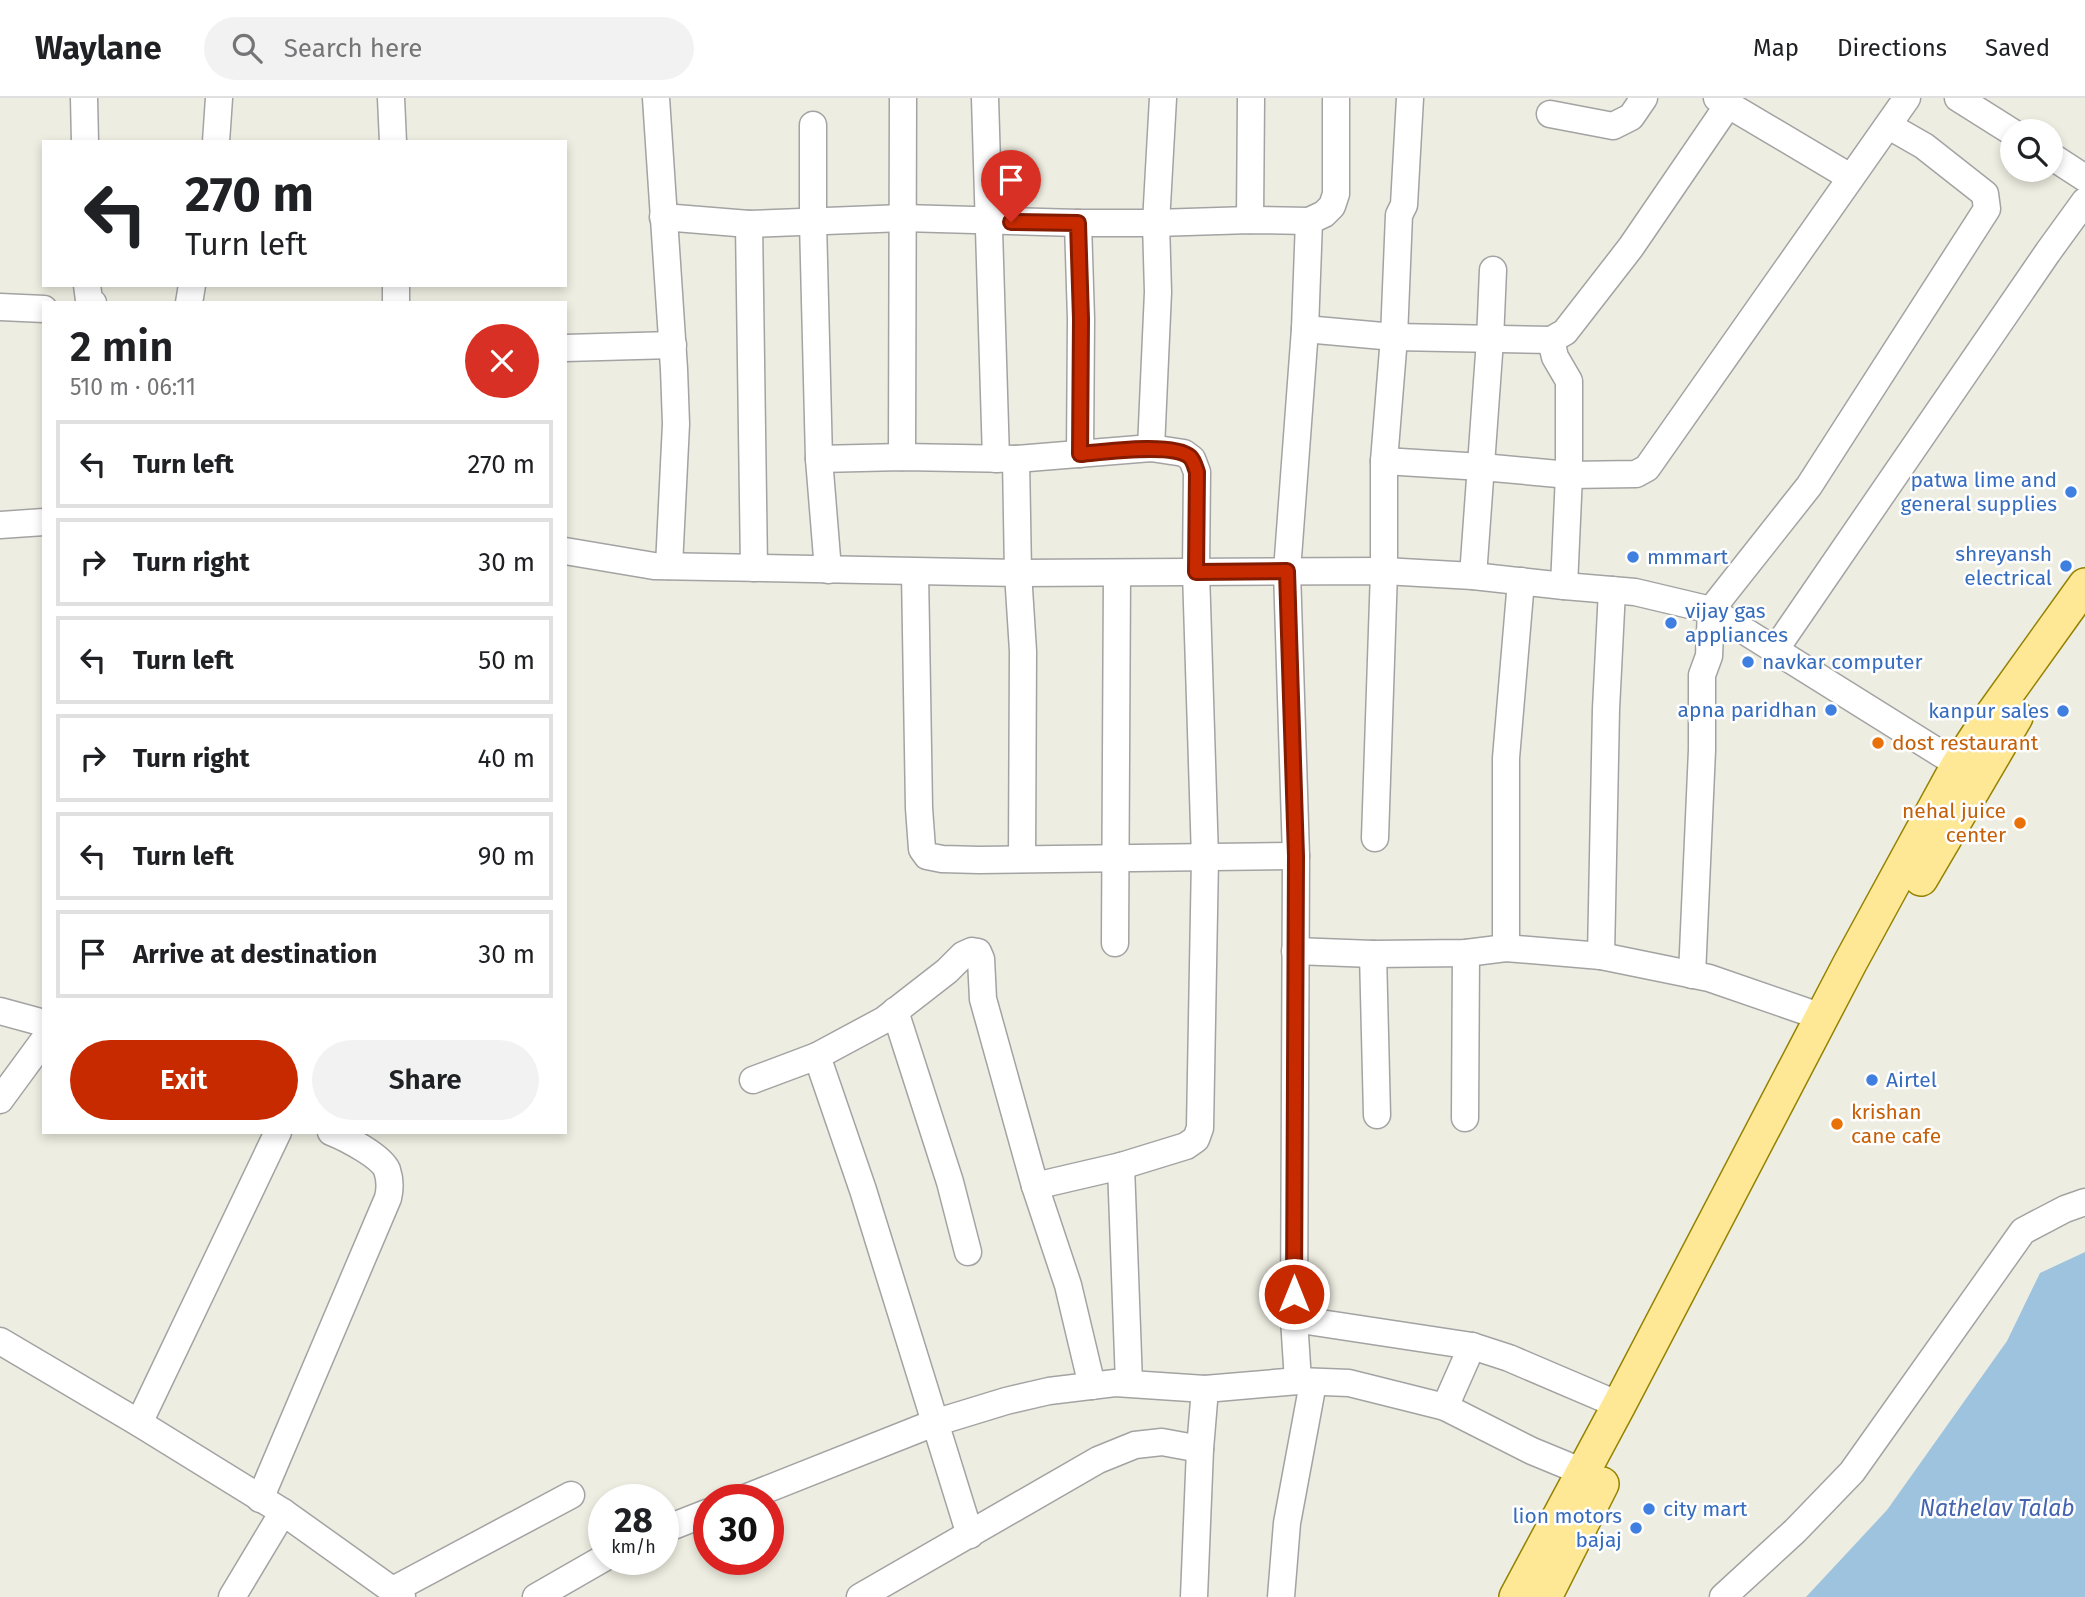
<!DOCTYPE html>
<meta charset="utf-8">
<style>
body{margin:0;font-family:"Fira Sans",sans-serif;background:#f2f2f2;color:#202124;height:100vh;display:flex;flex-direction:column;font-size:26px;white-space:nowrap}
*{box-sizing:border-box;margin:0}
p{font-size:23px;color:#757577}
.icon{flex:none;width:38px;height:38px;fill:none;stroke:currentColor;stroke-width:2;stroke-linecap:round;stroke-linejoin:round}
.map{position:relative;flex:1;overflow:hidden}
.drawer{position:absolute;left:42px;top:203px;width:525px;height:833px;display:flex;flex-direction:column;background:#fff;border-radius:0px;box-shadow:0 4px 10px #0003}
.drawer>*{flex:none}
.guide{position:absolute;left:42px;top:42px;width:525px;height:147px;border-radius:0px;box-shadow:0 4px 10px #0003;background:#fff;color:#202124;overflow:hidden}
.fabs{position:absolute;left:2000px;top:21px;display:grid;gap:14px}
.fabs a{display:grid;place-items:center;width:63px;height:63px;border-radius:50%;background:#fff;box-shadow:0 4px 10px #0003;font-size:35px}
.speed{position:absolute;left:588px;top:1386px;display:flex;gap:14px;font-size:35px;font-weight:700;text-align:center}
.speed>*{display:grid;place-content:center;width:91px;height:91px;border-radius:50%;background:#fff;box-shadow:0 4px 10px #0003;line-height:1}
.speed small{font-size:18px;font-weight:400}
.speed .limit{border:10px solid #d22;background:#fff;color:#111}
.pin{position:absolute;display:grid;place-items:center;width:60px;height:60px;color:#fff;margin:-72px -30px;border-radius:50% 50% 50% 0;rotate:-45deg;box-shadow:0 0 7px #0007}
.pin .icon{rotate:45deg}
.me{position:absolute;width:77px;margin:-38px;rotate:0deg;stroke-linejoin:round;filter:drop-shadow(0 0 5px #0008)}
.turn{display:flex;align-items:center;gap:24px;height:147px;padding:0 28px;font-size:32px}
.turn .icon{width:91px;height:91px;stroke-width:2.5}
.turn b{display:block;font-size:49px;line-height:60px}
.round{display:grid;place-items:center;flex:none;width:74px;height:74px;border-radius:37px;background:#f2f2f2}
.headline{display:flex;align-items:center;justify-content:space-between;height:119px;padding:0 28px}
h1{font-size:42px;font-weight:600;line-height:52px}
.action{display:flex;gap:14px;margin-top:auto;padding:14px 28px}
.action a{flex:1;height:80px;border-radius:42px;background:#c82a00;color:#fff;font-size:28px;font-weight:600;line-height:80px;text-align:center}
.action a+a{background:#f2f2f2;color:#202124}
ul{padding:0;list-style:none}
li{display:flex;align-items:center;gap:21px;height:88px;margin:0 14px 10px;padding:0 14px;border:4px solid #e0e0e0;border-radius:0px}
li div{flex:1}
li b{display:block;font-size:26px}
li em{font-style:normal}
header{display:flex;align-items:center;gap:42px;box-sizing:border-box;height:98px;padding:0 35px;background:#fff;border-bottom:2px solid #e0e0e0}
header strong{font-size:33px}
nav{display:flex;gap:38px;margin-inline-start:auto;font-size:24px}
.search{width:490px;height:63px;background:#f2f2f2;display:flex;align-items:center;gap:18px;box-sizing:border-box;padding:0 24px;border-radius:38px;color:#757577;font-size:26px}
.map>svg:first-child{display:block}
.water{fill:#9ec3df}
.lines{fill:none;stroke-linecap:round;stroke-linejoin:round}
.minor-casing{stroke:#a3a3a3;stroke-width:29}
.major-casing{stroke:#948200;stroke-width:36}
.minor{stroke:#fff;stroke-width:26}
.major{stroke:#ffe895;stroke-width:33}
.route-casing{stroke:#821b00;stroke-width:18}
.route{stroke:#c82a00;stroke-width:12}
.shop-dot{fill:#3f7fe0;stroke:#fff;stroke-width:2.5}
.food-dot{fill:#e8710a;stroke:#fff;stroke-width:2.5}
.labels{text-anchor:middle;dominant-baseline:central;stroke-width:5;stroke-linejoin:round;paint-order:stroke}
.shop-label{font-size:21px;fill:#366cbe;stroke:#fff;text-anchor:end}
.food-label{font-size:21px;fill:#c56008;stroke:#fff;text-anchor:start}
.water-label{font-size:23px;font-style:italic;fill:#4463b0;stroke:#fff}
</style>
<header>
<strong>Waylane</strong>
<div class="search"><svg class="icon" aria-label="search" viewBox="0 0 24 24"><circle cx="10" cy="10" r="6"/><path d="M15 15l6 6"/></svg>Search here</div>
<nav><a>Map</a><a>Directions</a><a>Saved</a></nav>
</header>
<div class="map">
<svg width="2085" height="1499" viewBox="0 0 2085 1499">
<rect width="100%" height="100%" fill="#eeede1"/>
<polygon class="water" points="2085,1154 2085,1499 1806,1499 1887,1412 2007,1243 2040,1175"/>
<g class="lines">
<g class="minor-casing">
<g id="minor">
<polyline points="84,0 85,44"/>
<polyline points="391,0 393,44"/>
<polyline points="656,0 674,271 676,326 669,468"/>
<polyline points="985,0 996,361"/>
<polyline points="1717,0 1850,79"/>
<polyline points="1958,0 2012,34"/>
<polyline points="1550,16 1613,28 1631,19 1644,0"/>
<polyline points="813,27 813,124 819,361 828,472"/>
<polyline points="216,44 219,0"/>
<polyline points="2051,58 2085,80"/>
<polyline points="663,119 749,126 903,120 1078,125 1156,125 1250,122 1309,123 1324,116 1332,108 1336,96 1336,0"/>
<polyline points="1250,122 1251,0"/>
<polyline points="1078,125 1081,221 1080,356"/>
<polyline points="749,126 754,470"/>
<polyline points="87,187 89,202 93,205"/>
<polyline points="189,205 192,187"/>
<polyline points="396,205 396,187"/>
<polyline points="0,209 44,211"/>
<polyline points="1305,231 1394,239 1551,242"/>
<polyline points="565,250 673,247"/>
<polyline points="1151,350 1158,194 1156,125 1163,0"/>
<polyline points="902,359 903,0"/>
<polyline points="819,361 902,359 1016,361 1151,350 1184,355 1192,361 1197,374 1196,474 1205,760 1200,1030 1196,1041 1186,1048 1121,1068 1035,1088"/>
<polyline points="1016,361 1018,475 1023,553 1022,761"/>
<polyline points="1384,363 1482,369 1569,377 1636,376 1647,370 1907,0"/>
<polyline points="0,427 44,424"/>
<polyline points="565,453 654,468 1018,475 1384,473 1473,478 1564,488 1635,494 1711,512 1975,677"/>
<polyline points="915,474 919,710 922,751 927,758 942,761 979,762 1296,758"/>
<polyline points="1473,478 1490,242 1493,172"/>
<polyline points="1564,488 1569,377 1569,283 1555,259 1551,242 1565,234 1631,149 1728,7"/>
<polyline points="1775,552 2048,154 2085,103"/>
<polyline points="1375,740 1384,473 1384,363 1394,239 1399,117 1404,107 1410,0"/>
<polyline points="1115,845 1117,475"/>
<polyline points="1506,850 1506,660 1521,483"/>
<polyline points="1295,853 1373,856 1466,855 1506,850 1601,858 1709,880 1822,919"/>
<polyline points="1373,856 1377,1017"/>
<polyline points="1601,858 1606,611 1612,492"/>
<polyline points="1692,877 1702,652 1702,577 1709,558 1711,512 1809,388 1987,111 1985,96 1924,48 1889,28"/>
<polyline points="0,913 44,925"/>
<polyline points="895,913 950,1084 968,1154"/>
<polyline points="817,958 863,1092 970,1437"/>
<polyline points="753,982 817,958 884,922 947,873 963,857 972,853 978,854 981,861 983,901 1035,1088 1068,1187 1092,1288"/>
<polyline points="0,1002 44,942"/>
<polyline points="1465,1020 1466,855"/>
<polyline points="1121,1068 1129,1285"/>
<polyline points="1294,1221 1296,758 1287,473 1305,231 1309,123"/>
<polyline points="0,1243 139,1325 283,1414 402,1499"/>
<polyline points="1298,1283 1294,1221 1472,1248 1509,1260 1619,1307"/>
<polyline points="1445,1309 1472,1248"/>
<polyline points="139,1325 278,1034"/>
<path d="M260,1401L388,1100C390,1092 390,1081 387,1072C381,1058 346,1040 331,1034"/>
<polyline points="740,1402 934,1325 1006,1303 1049,1293 1115,1285 1205,1291 1298,1283 1349,1285 1445,1309 1532,1353 1583,1374"/>
<polyline points="663,1432 709,1414"/>
<polyline points="393,1492 571,1397"/>
<polyline points="232,1499 283,1414"/>
<polyline points="536,1499 604,1460"/>
<polyline points="860,1499 1098,1362 1135,1347 1162,1344 1200,1351"/>
<polyline points="1194,1499 1200,1351 1205,1291"/>
<polyline points="1281,1499 1287,1425 1313,1285"/>
<polyline points="1723,1499 1795,1433 1852,1374 2023,1133 2065,1111 2085,1104"/>
</g>
</g>
<g class="major-casing">
<g id="major">
<polyline points="1921,781 2016,619"/>
<polyline points="1516,1499 1619,1307 1850,865 1958,667 1981,632 2085,487"/>
<polyline points="1545,1499 1602,1386"/>
</g>
</g>
<use href="#minor" class="minor"/>
<use href="#major" class="major"/>
</g>
<g class="lines">
<g class="route-casing">
<path id="route" d="M1011,124L1078,125L1081,221L1080,356C1102,354 1174,344 1190,359C1194,363 1195,369 1197,374L1196,474L1287,473L1296,758L1294,1196"/>
</g>
<use href="#route" class="route"/>
</g>
<g class="shop-dot">
<circle cx="2071" cy="394" r="7"/>
<circle cx="1633" cy="459" r="7"/>
<circle cx="2066" cy="468" r="7"/>
<circle cx="1671" cy="525" r="7"/>
<circle cx="1748" cy="564" r="7"/>
<circle cx="1831" cy="612" r="7"/>
<circle cx="2063" cy="613" r="7"/>
<circle cx="1872" cy="982" r="7"/>
<circle cx="1649" cy="1411" r="7"/>
<circle cx="1636" cy="1430" r="7"/>
</g>
<g class="food-dot">
<circle cx="1878" cy="645" r="7"/>
<circle cx="2020" cy="725" r="7"/>
<circle cx="1837" cy="1026" r="7"/>
</g>
<g class="labels">
<g class="shop-label">
<text x="2057" y="382">patwa lime and<tspan x="2057" dy="24">general supplies</tspan></text>
<text x="2052" y="456">shreyansh<tspan x="2052" dy="24">electrical</tspan></text>
<text x="1647" y="459" text-anchor="start">mmmart</text>
<text x="1685" y="513" text-anchor="start">vijay gas<tspan x="1685" dy="24">appliances</tspan></text>
<text x="1762" y="564" text-anchor="start">navkar computer</text>
<text x="1817" y="612">apna paridhan</text>
<text x="2049" y="613">kanpur sales</text>
<text x="1886" y="982" text-anchor="start">Airtel</text>
<text x="1663" y="1411" text-anchor="start">city mart</text>
<text x="1622" y="1418">lion motors<tspan x="1622" dy="24">bajaj</tspan></text>
</g>
<g class="food-label">
<text x="1892" y="645">dost restaurant</text>
<text x="2006" y="713" text-anchor="end">nehal juice<tspan x="2006" dy="24">center</tspan></text>
<text x="1851" y="1014">krishan<tspan x="1851" dy="24">cane cafe</tspan></text>
</g>
<g class="water-label">
<text x="1997" y="1410">Nathelav Talab</text>
</g>
</g>
</svg>
<div class="fabs">
<a><svg class="icon" aria-label="search" viewBox="0 0 24 24"><circle cx="10" cy="10" r="6"/><path d="M15 15l6 6"/></svg></a>
</div>
<div class="speed"><div>28<small>km/h</small></div><div class="limit">30</div></div>
<div class="pin" style="left:1011px;top:124px;background:#d93025"><svg class="icon" aria-label="arrive" viewBox="0 0 24 24"><path d="M6 21V4h12l-3 4 3 4H6"/></svg></div>
<svg class="me" style="left:1294px;top:1196px" viewBox="-20 -20 40 40"><circle r="17" fill="#c82a00" stroke="#fff" stroke-width="3"/><path d="M0-11L8 9 0 5-8 9z" fill="#fff"/></svg>
<div class="guide">
<div class="turn"><svg class="icon" aria-label="left" viewBox="0 0 24 24"><path d="M17 20v-9H6M10 6l-5 5 5 5"/></svg><div><b>270 m</b>Turn left</div></div>
</div>
<section class="drawer">
<div class="headline"><div><h1>2 min</h1><p>510 m · 06:11</p></div><a class="round" style="background:#d93025;color:#fff"><svg class="icon" aria-label="close" viewBox="0 0 24 24"><path d="M6 6l12 12M18 6L6 18"/></svg></a></div>
<ul>
<li><svg class="icon" aria-label="left" viewBox="0 0 24 24"><path d="M17 20v-9H6M10 6l-5 5 5 5"/></svg><div><b>Turn left</b></div><em>270 m</em></li>
<li><svg class="icon" aria-label="right" viewBox="0 0 24 24"><path d="M7 20v-9h11M14 6l5 5-5 5"/></svg><div><b>Turn right</b></div><em>30 m</em></li>
<li><svg class="icon" aria-label="left" viewBox="0 0 24 24"><path d="M17 20v-9H6M10 6l-5 5 5 5"/></svg><div><b>Turn left</b></div><em>50 m</em></li>
<li><svg class="icon" aria-label="right" viewBox="0 0 24 24"><path d="M7 20v-9h11M14 6l5 5-5 5"/></svg><div><b>Turn right</b></div><em>40 m</em></li>
<li><svg class="icon" aria-label="left" viewBox="0 0 24 24"><path d="M17 20v-9H6M10 6l-5 5 5 5"/></svg><div><b>Turn left</b></div><em>90 m</em></li>
<li><svg class="icon" aria-label="arrive" viewBox="0 0 24 24"><path d="M6 21V4h12l-3 4 3 4H6"/></svg><div><b>Arrive at destination</b></div><em>30 m</em></li>
</ul>
<div class="action"><a>Exit</a><a>Share</a></div>
</section>
</div>
